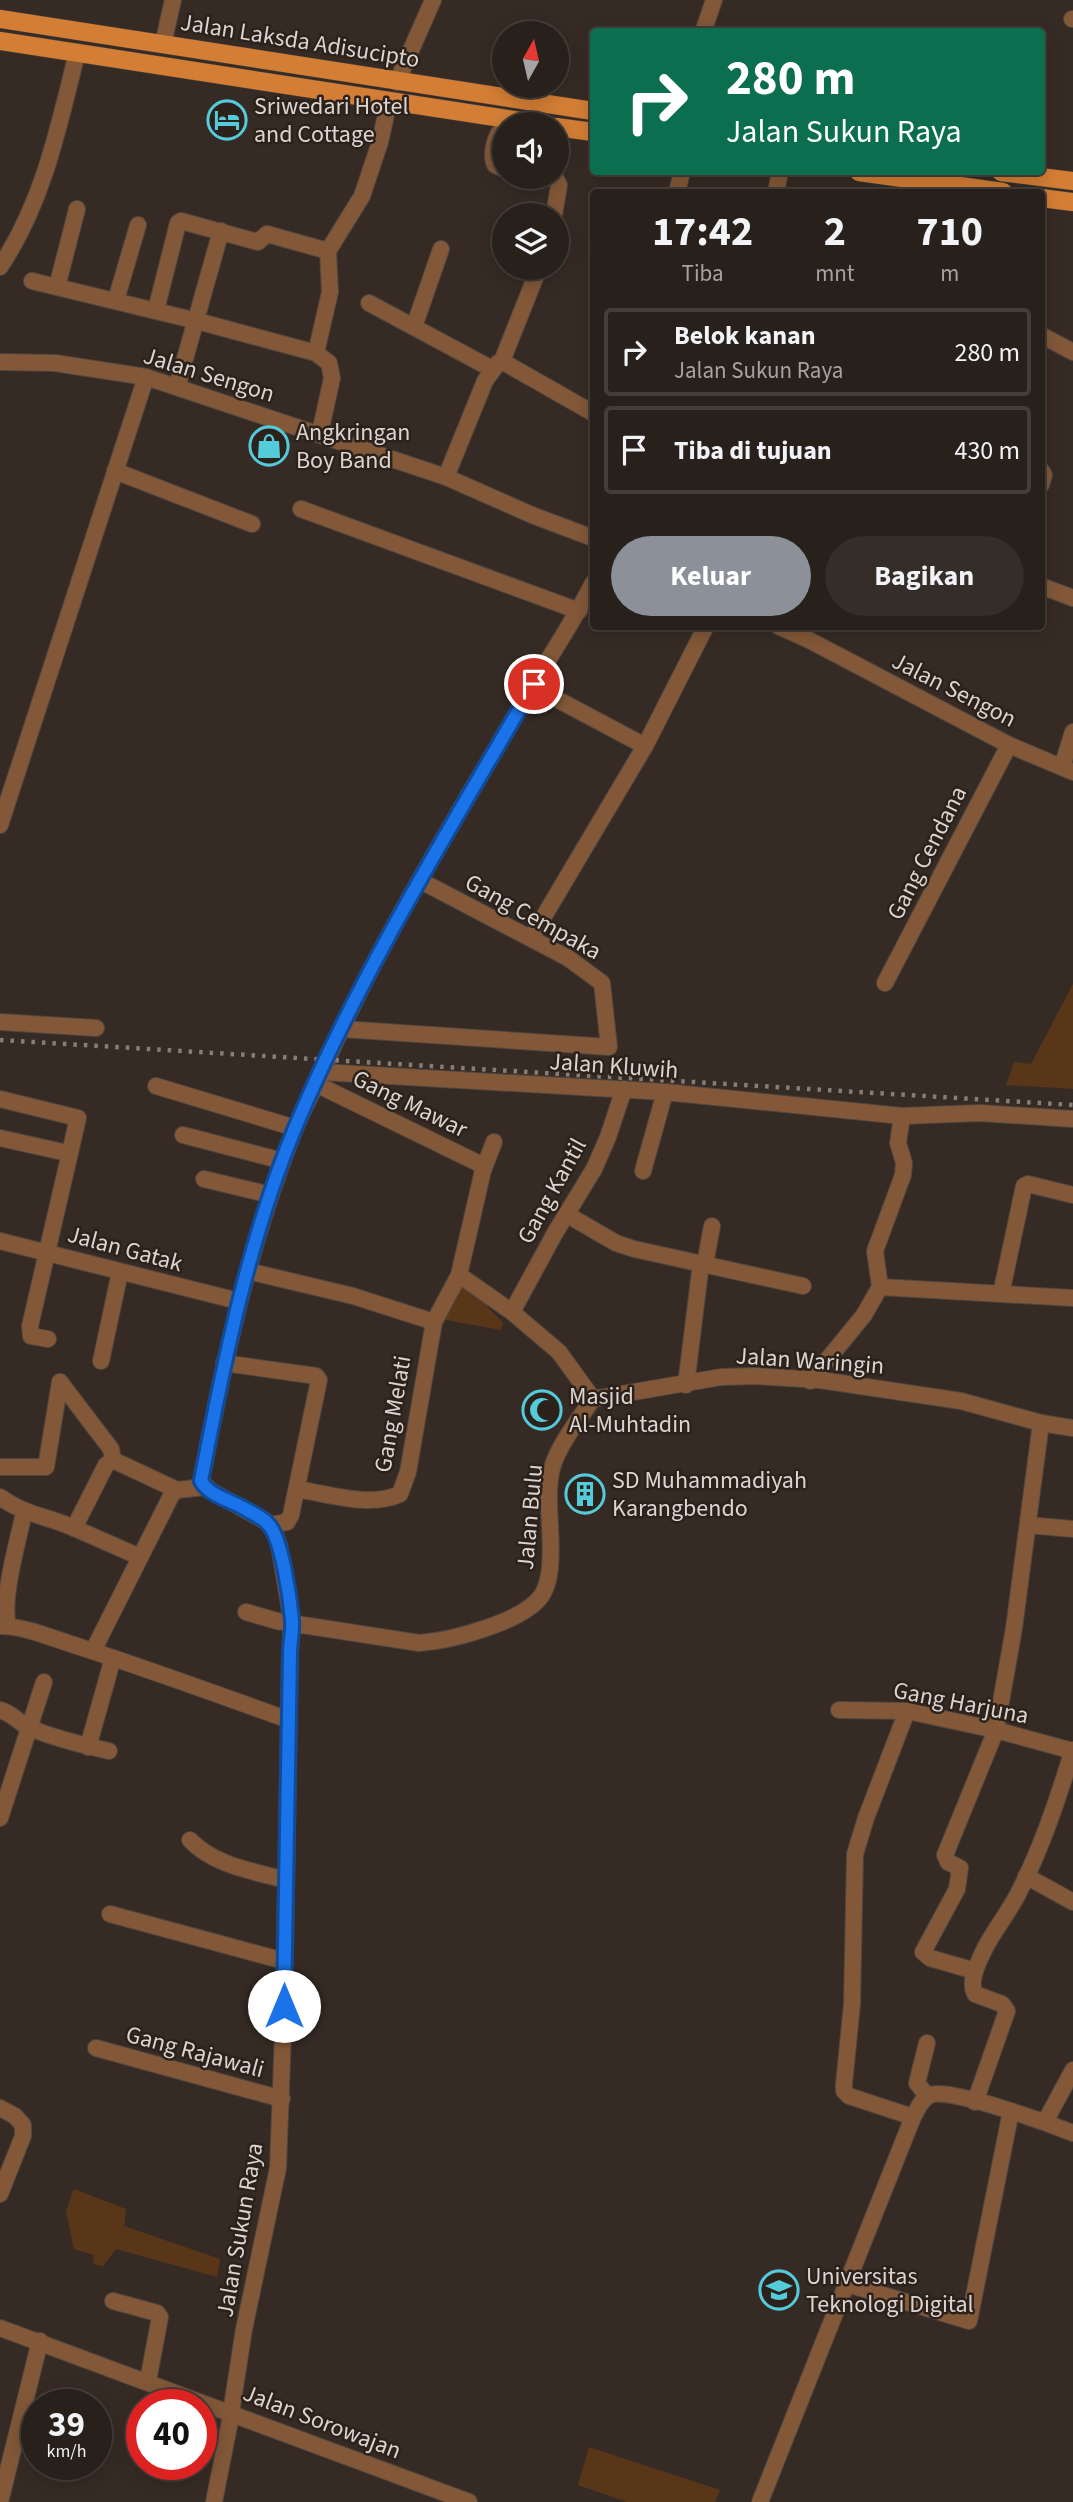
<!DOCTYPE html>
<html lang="id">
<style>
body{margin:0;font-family:"Source Sans 3",sans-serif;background:#342d28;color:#f1f3f6;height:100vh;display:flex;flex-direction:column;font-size:26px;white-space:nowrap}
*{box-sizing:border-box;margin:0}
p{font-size:23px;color:#a5a3a3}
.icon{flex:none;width:38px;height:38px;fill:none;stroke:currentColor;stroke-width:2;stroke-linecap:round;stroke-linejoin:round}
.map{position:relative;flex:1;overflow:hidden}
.side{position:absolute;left:590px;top:189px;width:455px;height:441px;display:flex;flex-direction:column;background:#28201b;border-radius:7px;box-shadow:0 4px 18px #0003,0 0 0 2px #443e3a}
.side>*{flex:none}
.top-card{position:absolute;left:590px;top:28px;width:455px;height:147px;border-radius:7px;box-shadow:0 4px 18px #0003,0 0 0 2px #443e3a;background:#0b6e4f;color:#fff;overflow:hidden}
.needle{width:46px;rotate:8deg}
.controls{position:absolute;left:492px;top:21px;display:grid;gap:14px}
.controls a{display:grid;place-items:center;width:77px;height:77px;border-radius:50%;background:#28201b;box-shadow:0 4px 18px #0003,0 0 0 2px #443e3a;font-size:35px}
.speed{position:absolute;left:21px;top:2389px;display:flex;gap:14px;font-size:35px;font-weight:700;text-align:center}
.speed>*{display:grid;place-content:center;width:91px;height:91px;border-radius:50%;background:#28201b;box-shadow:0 4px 18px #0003,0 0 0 2px #443e3a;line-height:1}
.speed small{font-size:18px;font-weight:400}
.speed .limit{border:10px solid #d22;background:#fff;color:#111}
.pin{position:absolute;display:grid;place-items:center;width:60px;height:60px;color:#fff;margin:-30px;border:4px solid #fff;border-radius:50%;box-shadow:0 2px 7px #0007}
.me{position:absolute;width:77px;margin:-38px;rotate:0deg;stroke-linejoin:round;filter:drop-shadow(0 0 5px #0008)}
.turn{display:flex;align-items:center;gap:24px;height:147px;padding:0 21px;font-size:32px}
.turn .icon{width:91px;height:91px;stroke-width:2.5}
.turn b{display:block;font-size:49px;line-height:60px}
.eta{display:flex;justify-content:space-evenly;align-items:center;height:119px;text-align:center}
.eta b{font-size:42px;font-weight:700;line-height:49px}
.action{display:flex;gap:14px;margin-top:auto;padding:14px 21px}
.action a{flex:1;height:80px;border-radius:42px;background:#8c9099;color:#fff;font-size:28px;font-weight:700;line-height:80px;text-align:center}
.action a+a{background:#342d28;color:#f1f3f6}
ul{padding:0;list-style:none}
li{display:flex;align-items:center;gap:21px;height:88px;margin:0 14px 10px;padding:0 7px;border:4px solid #443e3a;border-radius:7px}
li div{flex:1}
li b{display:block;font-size:26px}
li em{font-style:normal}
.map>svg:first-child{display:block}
.green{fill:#5a3619}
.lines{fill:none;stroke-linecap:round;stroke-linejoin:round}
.minor-casing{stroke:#504640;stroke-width:18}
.major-casing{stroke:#504640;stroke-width:19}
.minor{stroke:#825838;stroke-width:16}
.major{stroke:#d47e35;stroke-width:18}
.rail{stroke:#867d77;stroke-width:4.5;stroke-dasharray:3.5 7;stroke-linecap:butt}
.route-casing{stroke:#114b97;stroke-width:18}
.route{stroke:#1a73e8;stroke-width:12}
.labels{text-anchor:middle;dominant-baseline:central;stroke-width:5;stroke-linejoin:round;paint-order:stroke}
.street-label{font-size:24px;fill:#dbd4d0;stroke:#2c221b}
.poi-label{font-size:24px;fill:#dbd4d0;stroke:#2c221b;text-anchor:start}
</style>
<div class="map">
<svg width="1073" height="2502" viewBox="0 0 1073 2502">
<rect width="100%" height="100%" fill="#362b24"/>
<g class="green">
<polygon points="1073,984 1073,1089 1006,1085 1014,1062 1031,1064"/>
<polygon points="457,1283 482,1301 503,1323 501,1330 446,1320 440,1315"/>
<polygon points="74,2189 126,2209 124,2226 220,2259 217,2277 116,2249 103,2266 93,2264 94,2255 74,2249 66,2211"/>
<polygon points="589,2447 720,2490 715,2502 627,2502 578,2485"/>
</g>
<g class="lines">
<g class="minor-casing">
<g id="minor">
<polyline points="1072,19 1073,19"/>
<polyline points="703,32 714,0"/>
<polyline points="163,44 173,0"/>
<polyline points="397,82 433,0"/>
<path d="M504,127C495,134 490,155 495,165L504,169"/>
<polyline points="548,177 556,179 559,185 554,215"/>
<polyline points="677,192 682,172"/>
<polyline points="776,192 780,172"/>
<path d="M0,267C43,203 59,126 77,53"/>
<polyline points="32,281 197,321 316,353 329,363 332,378 320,433"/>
<polyline points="57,287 77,209"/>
<polyline points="116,300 138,225"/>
<polyline points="369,303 492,369"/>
<polyline points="156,310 178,223 181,221 258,242 267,234 328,251"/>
<polyline points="414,327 441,249"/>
<polyline points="1041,335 1073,352"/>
<polyline points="316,353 330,292 328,251 362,196 380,142 389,101"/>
<polyline points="0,362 55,363 146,377 446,477 532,515 593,538"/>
<polyline points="505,363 504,356 539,268"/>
<polyline points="177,387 221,231"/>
<polyline points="1041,470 1044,475 1041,485"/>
<polyline points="115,471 252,524"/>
<polyline points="446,477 485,381 498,363 505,363 593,413"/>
<polyline points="301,509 579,611"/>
<polyline points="1041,586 1073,598"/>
<polyline points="778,626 809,640 1009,745 1073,772"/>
<polyline points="534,684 551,696 645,746"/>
<polyline points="1062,767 1073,732"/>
<polyline points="0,825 146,377"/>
<polyline points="531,938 645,746 706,626"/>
<polyline points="885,983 1009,745"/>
<polyline points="0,1022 96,1028"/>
<polyline points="342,1029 609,1047 602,983 568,958 421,881"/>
<polyline points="322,1072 665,1092 902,1116 980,1113 1073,1119"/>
<polyline points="316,1084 484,1166 459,1275"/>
<polyline points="156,1086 295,1128"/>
<polyline points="0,1099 78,1118 30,1326 31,1336 48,1339"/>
<polyline points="183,1135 283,1161"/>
<polyline points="0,1138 63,1152"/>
<polyline points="484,1168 494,1142"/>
<polyline points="643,1171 665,1092"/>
<polyline points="204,1179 271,1195"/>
<polyline points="566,1214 616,1243 634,1249 803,1286"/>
<polyline points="0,1241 238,1301"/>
<polyline points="705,1264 712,1226"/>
<polyline points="248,1271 353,1296 434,1322 459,1275 512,1312 559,1352 593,1399 721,1377 754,1376 820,1380 961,1401 1041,1423 1073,1428"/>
<polyline points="880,1287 1073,1298"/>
<polyline points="1001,1294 1024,1186 1028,1184 1073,1195"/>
<polyline points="512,1312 555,1233 594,1169 608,1137 624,1089"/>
<polyline points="101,1361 120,1272"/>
<polyline points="224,1363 316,1376 319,1380 291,1515 287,1522 270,1525"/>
<polyline points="810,1381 864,1315 880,1287 875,1251 903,1175 904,1163 898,1143 902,1116"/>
<polyline points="60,1382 111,1449 113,1460"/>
<polyline points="686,1385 701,1263"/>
<polyline points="0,1467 46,1467 60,1382"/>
<path d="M297,1489C328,1494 371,1508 400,1494L408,1472L434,1322"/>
<path d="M0,1497C24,1515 48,1516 74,1528L106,1465L113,1460L177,1490"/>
<polyline points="1028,1525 1073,1529"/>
<polyline points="74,1528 140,1557"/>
<path d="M246,1612L277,1621L419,1643C450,1641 524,1622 542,1595C545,1590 548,1581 549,1575C555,1543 544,1499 552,1468C559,1444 579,1419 593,1399"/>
<path d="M0,1626C25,1626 54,1639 77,1646C148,1669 219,1695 289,1720"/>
<path d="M8,1626C1,1598 18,1542 24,1512"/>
<polyline points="93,1651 172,1494 177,1490 205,1487"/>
<path d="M0,1710C12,1713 18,1722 28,1727C53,1738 82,1745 109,1751"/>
<polyline points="839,1710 907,1711 996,1730 1073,1751"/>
<polyline points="907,1711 866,1818 855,1854 852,2004 844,2084 844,2091 849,2096 913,2117"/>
<polyline points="88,1747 113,1658"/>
<polyline points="0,1818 44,1682"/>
<path d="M190,1840C215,1866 253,1871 286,1880"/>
<polyline points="1026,1876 1073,1902"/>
<polyline points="110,1914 284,1961"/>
<polyline points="975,1971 930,1958 923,1952 957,1889 960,1868 948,1862 945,1855 996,1730 1014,1628 1041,1423"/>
<polyline points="927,2043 917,2083 927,2096"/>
<polyline points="96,2048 282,2099"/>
<path d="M975,2102L1007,2011L1002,2004L975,1994C968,1980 979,1961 985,1948C995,1929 1009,1912 1019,1892C1042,1847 1058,1798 1073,1750"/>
<polyline points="0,2108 15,2116 23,2125 23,2136 0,2194"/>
<polyline points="1045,2122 1073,2070"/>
<polyline points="847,2284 969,2321 1011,2111"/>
<polyline points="113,2301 157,2313 160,2317 148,2381"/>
<polyline points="0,2328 469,2502"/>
<polyline points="0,2502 40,2341"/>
<path d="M214,2502L229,2426L244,2329L278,2168L284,2006L290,1653L292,1622L279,1545L274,1531L267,1522L211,1491L201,1481C224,1360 249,1244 295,1129C305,1105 318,1082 328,1058C385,931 460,812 529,692C550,655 574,621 593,583"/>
<path d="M760,2502L913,2117C918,2109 921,2099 930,2095C949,2087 1050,2124 1073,2133"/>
</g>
</g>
<g class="major-casing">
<g id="major">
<polyline points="0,19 593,111"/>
<polyline points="0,41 540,124"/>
<polyline points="556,127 593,132"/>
<polyline points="859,172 1003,192"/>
<polyline points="1001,172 1073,181"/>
<polyline points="1041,198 1073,202"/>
</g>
</g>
<use href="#minor" class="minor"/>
<use href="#major" class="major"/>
<polyline class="rail" points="0,1040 1073,1105"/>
</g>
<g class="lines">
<g class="route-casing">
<path id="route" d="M284,2006L290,1653C290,1642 293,1631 292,1620C290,1598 282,1540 269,1525C264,1518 254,1514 247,1510C233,1501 209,1496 201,1481C224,1361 248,1241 295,1128C360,973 450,829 534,684"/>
</g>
<use href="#route" class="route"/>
</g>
<defs>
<g id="hotel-ring" transform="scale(2.0125)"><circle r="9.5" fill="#2c221b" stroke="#53cbda" stroke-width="1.5"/><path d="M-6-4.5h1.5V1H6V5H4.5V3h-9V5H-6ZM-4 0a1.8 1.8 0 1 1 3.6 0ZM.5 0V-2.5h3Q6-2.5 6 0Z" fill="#53cbda"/></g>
<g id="shop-ring" transform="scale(2.0125)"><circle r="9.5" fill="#2c221b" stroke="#53cbda" stroke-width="1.5"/><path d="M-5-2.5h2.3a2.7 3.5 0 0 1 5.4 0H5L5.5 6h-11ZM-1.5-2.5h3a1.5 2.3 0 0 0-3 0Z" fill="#53cbda"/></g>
<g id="mosque-ring" transform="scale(2.0125)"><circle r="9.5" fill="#2c221b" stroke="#53cbda" stroke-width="1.5"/><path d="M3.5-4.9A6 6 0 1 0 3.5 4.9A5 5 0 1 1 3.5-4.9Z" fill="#53cbda"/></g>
<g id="building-ring" transform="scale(2.0125)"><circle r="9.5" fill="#2c221b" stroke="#53cbda" stroke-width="1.5"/><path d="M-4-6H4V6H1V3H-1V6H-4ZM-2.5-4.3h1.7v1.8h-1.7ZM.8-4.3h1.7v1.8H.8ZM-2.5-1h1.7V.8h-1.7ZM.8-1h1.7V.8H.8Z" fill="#53cbda"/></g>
<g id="university-ring" transform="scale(2.0125)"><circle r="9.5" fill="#2c221b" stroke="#53cbda" stroke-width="1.5"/><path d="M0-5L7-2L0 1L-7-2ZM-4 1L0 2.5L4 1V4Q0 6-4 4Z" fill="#53cbda"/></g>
</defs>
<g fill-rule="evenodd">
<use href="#hotel-ring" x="227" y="120"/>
<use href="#shop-ring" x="269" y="446"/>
<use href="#mosque-ring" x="542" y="1410"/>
<use href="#building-ring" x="585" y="1494"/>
<use href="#university-ring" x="779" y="2290"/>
</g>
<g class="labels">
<g class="street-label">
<text transform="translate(300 41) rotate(9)">Jalan Laksda Adisucipto</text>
<text transform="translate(209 375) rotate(17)">Jalan Sengon</text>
<text transform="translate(954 690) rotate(27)">Jalan Sengon</text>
<text transform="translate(927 853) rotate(-63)">Gang Cendana</text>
<text transform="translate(533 917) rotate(29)">Gang Cempaka</text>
<text transform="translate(614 1066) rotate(4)">Jalan Kluwih</text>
<text transform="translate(410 1104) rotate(26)">Gang Mawar</text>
<text transform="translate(552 1191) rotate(-61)">Gang Kantil</text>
<text transform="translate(125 1249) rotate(15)">Jalan Gatak</text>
<text transform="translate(810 1361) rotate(4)">Jalan Waringin</text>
<text transform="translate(393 1414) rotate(-80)">Gang Melati</text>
<text transform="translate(530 1517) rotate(-85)">Jalan Bulu</text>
<text transform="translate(961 1703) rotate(11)">Gang Harjuna</text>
<text transform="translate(195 2052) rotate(15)">Gang Rajawali</text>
<text transform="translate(240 2230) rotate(-80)">Jalan Sukun Raya</text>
<text transform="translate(322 2422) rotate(21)">Jalan Sorowajan</text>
</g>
<g class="poi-label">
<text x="254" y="106">Sriwedari Hotel<tspan x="254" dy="28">and Cottage</tspan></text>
<text x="296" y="432">Angkringan<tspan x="296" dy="28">Boy Band</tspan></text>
<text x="569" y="1396">Masjid<tspan x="569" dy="28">Al-Muhtadin</tspan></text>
<text x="612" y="1480">SD Muhammadiyah<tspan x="612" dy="28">Karangbendo</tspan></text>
<text x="806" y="2276">Universitas<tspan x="806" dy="28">Teknologi Digital</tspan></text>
</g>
</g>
</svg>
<div class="controls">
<a><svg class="needle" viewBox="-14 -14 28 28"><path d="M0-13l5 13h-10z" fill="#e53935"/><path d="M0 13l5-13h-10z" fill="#a5a3a3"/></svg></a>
<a><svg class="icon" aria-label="sound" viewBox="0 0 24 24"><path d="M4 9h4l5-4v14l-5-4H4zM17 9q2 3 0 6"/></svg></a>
<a><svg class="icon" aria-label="layers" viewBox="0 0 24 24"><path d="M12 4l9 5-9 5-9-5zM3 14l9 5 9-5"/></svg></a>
</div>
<div class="speed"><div>39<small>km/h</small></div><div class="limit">40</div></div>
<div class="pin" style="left:534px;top:684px;background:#d93025"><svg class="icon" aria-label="arrive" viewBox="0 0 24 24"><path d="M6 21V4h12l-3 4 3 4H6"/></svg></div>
<svg class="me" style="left:284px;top:2006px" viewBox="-20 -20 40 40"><circle r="19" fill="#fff"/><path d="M0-13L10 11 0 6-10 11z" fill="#1a73e8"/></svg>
<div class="top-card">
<div class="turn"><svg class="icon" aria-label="right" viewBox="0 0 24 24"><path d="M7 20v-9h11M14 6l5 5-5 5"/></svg><div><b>280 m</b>Jalan Sukun Raya</div></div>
</div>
<section class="side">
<div class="eta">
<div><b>17:42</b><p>Tiba</p></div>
<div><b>2</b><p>mnt</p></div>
<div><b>710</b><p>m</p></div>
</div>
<ul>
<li><svg class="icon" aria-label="right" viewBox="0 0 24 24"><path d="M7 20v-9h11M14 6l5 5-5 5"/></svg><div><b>Belok kanan</b><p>Jalan Sukun Raya</p></div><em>280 m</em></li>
<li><svg class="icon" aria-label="arrive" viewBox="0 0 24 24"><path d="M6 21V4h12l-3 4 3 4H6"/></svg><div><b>Tiba di tujuan</b></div><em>430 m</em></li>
</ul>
<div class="action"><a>Keluar</a><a>Bagikan</a></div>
</section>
</div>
